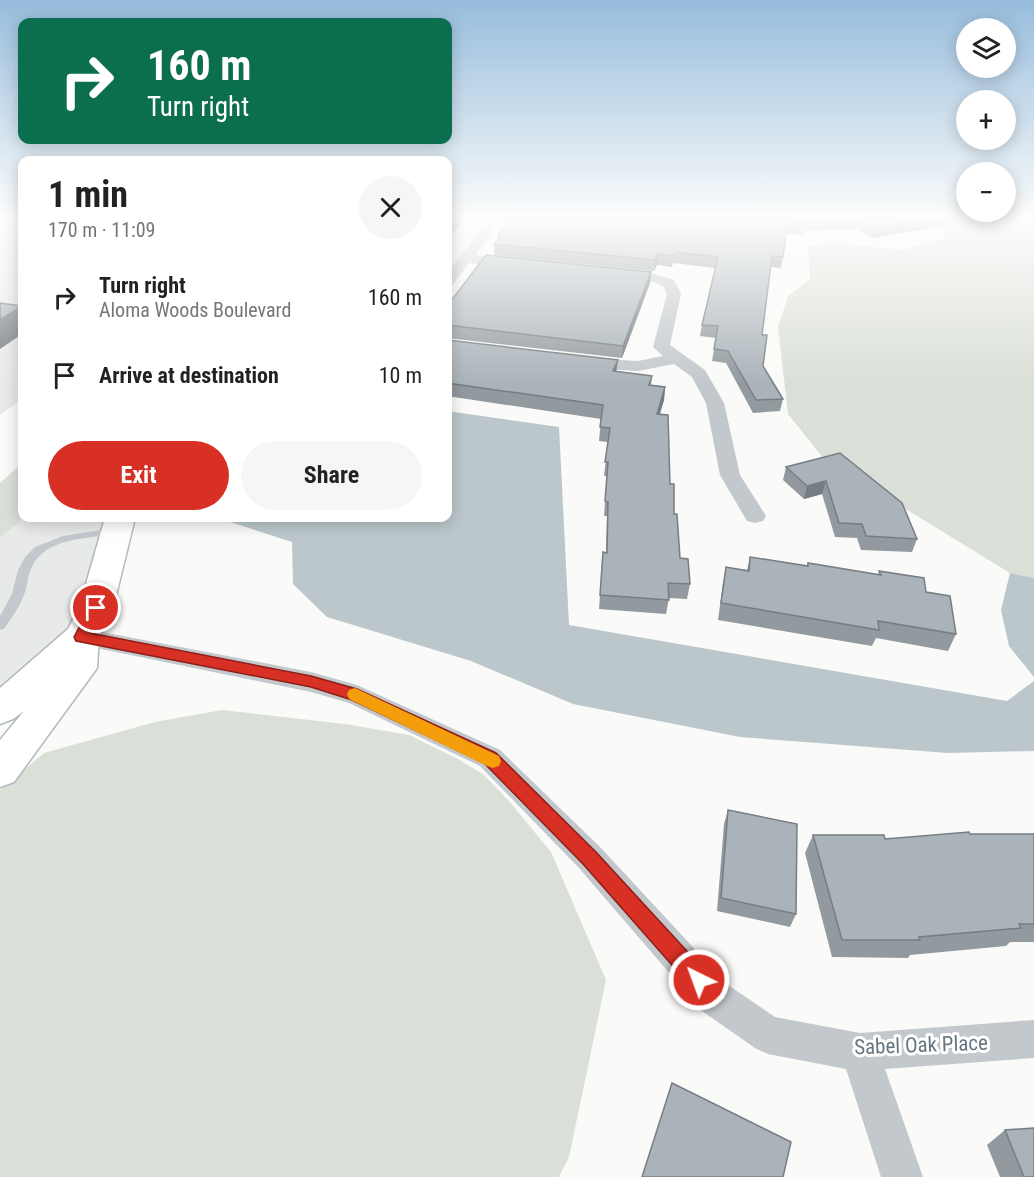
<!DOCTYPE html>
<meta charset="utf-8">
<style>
body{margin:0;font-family:"Roboto Condensed",sans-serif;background:#f6f6f6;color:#222;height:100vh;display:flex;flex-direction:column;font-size:22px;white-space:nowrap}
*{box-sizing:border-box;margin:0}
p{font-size:20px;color:#767676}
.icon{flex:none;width:33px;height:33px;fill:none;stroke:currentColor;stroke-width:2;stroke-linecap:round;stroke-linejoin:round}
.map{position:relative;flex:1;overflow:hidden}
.sheet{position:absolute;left:18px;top:156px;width:434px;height:366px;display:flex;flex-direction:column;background:#fff;border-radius:12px;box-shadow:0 3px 15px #0003}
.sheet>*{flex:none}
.hud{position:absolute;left:18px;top:18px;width:434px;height:126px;border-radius:12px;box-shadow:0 3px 15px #0003;background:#0b6e4f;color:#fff;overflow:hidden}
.fabs{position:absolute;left:956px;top:18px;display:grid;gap:12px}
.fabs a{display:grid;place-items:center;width:60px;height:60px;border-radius:50%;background:#fff;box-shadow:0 3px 15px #0003;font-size:30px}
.pin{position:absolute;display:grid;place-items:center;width:51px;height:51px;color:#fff;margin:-26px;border:3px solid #fff;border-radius:50%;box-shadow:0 2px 6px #0007}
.me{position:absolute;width:66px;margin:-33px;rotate:318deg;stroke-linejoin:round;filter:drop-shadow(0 0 4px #0008)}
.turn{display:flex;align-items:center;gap:21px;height:126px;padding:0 30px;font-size:27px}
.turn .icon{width:78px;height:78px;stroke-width:2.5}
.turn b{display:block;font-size:42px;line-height:51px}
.round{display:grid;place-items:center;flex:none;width:63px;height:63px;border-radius:32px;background:#f6f6f6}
.headline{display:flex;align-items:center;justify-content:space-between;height:102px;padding:0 30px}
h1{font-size:36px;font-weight:700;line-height:45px}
.action{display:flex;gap:12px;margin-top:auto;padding:12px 30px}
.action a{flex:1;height:69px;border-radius:36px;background:#d93025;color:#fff;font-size:24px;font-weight:700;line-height:69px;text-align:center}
.action a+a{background:#f6f6f6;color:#222}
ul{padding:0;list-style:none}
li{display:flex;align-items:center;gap:18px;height:78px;padding:0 30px}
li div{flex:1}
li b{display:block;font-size:22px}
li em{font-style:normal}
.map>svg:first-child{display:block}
.built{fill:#e8e9e9}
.green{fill:#dadfd7}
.water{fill:#bbc7cb}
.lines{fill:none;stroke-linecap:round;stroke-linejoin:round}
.secondary-casing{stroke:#b3babf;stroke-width:3}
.lane{fill:#c3c8cc;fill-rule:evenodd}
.street{fill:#c3c8cc;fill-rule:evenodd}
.secondary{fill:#fff;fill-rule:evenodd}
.wall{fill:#929a9f}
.shaded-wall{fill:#777d82}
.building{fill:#aab3b9;stroke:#777d82;stroke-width:1.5}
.route{fill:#d93025;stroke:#8d1f18;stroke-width:1.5}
.slow{fill:#f59e0b}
.labels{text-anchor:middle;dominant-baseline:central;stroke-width:6;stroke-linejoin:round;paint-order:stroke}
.near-street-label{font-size:21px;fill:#657683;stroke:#fff}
</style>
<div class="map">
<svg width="1034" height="1177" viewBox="0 0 1034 1177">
<rect width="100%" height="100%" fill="#fafaf8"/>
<g class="built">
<polygon points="0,219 22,219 22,399 0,415"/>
<polygon points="24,518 106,518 80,608 69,628 65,629 64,636 0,693 0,538"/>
</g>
<g class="green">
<polygon points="948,219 1034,219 1034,578 1010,573 824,459 788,414 778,327 788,296 810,279 808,246 834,243 903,250 945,238"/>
<polygon points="22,463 24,518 0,538 0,483"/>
<polygon points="222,710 345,724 409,735 456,758 484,775 509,801 551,852 606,980 569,1157 559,1177 0,1177 0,790 44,753 155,722"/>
</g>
<g class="water">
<polygon points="447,411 559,427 569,625 1007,701 1034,681 1034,751 948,753 740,737 573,704 471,661 327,617 293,584 292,542 218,518 447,518"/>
<polygon points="1010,573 1034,578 1034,677 1009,646 1001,610"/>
</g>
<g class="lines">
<g class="secondary-casing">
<polygon id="secondary" points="105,518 135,518 113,608 99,637 97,668 14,782 0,787 0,740 24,711 13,719 0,724 0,688 68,629 79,608"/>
</g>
<path class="lane" d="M115,528L119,529L121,531L119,533C90,540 45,535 31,569C27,576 28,584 25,592C21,605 12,617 4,629L0,630V616L12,594L18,570L26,556L35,547L63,536Z"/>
<g class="street">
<polygon points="489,219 501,219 475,255 514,259 521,263 514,267 469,263 452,286 447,287 447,273"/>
<polygon points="617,269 652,273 674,280 681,294 670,345 705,370 724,403 740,475 766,516 763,521 755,523 747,521 720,475 706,403 692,377 674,364 638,371 586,368 580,367 577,363 580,359 586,358 638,361 663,356 653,347 667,294 663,286 650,281 612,276 610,273"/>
<polygon points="81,628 311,672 357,685 500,750 601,848 728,985 775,1017 860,1033 1034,1020 1034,1058 885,1069 923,1177 881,1177 846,1069 768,1054 755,1048 702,1011 579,868 480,766 349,703 311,692 72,643 68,637 72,631"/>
</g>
<use href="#secondary" class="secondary"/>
</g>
<g class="wall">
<polygon points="510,219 948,219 946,225 872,238 856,229 804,231 803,234 786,234 783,257 781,268 770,267 762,335 763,366 783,399 780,411 753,413 726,363 712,361 716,338 700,336 702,325 715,268 673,263 672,267 657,265 654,271 494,255 494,244 498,239 498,235"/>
<polygon points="651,272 650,283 622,358 447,338 447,306"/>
<polygon points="447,340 617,371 652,376 651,385 665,387 664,400 659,414 680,558 690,584 687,599 669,598 666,614 599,609 603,552 606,553 607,516 604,516 607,476 604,476 608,442 599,441 601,419 447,396"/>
<polygon points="840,453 917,539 912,552 861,550 857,538 835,537 822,494 804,499 783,480 786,467"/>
<polygon points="750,557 807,566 808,563 878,575 879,571 926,592 956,634 948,651 876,638 872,646 718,620 723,583 726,567 747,570"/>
<polygon points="728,810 796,914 790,927 717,911 724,824"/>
<polygon points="970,834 1034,834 1034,942 1010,942 1006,946 910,955 908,958 832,957 805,853 813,835 885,839"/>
<polygon points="1005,1130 1034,1177 1000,1177 987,1145"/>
</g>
<g class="shaded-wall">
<polygon points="455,219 465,219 447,240 447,228"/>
<polygon points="926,219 948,219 946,225 872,238 875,228"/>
<polygon points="658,254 657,265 654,271 655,260"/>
<polygon points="651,272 650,283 622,358 623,346"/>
<polygon points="22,306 22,334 0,349 0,320"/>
<polygon points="618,360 616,373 613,371"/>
<polygon points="665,387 664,400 656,428 657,414"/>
<polygon points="826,481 822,494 804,499 807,486"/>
</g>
<g class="building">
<polygon points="447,219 455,219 447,228"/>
<polygon points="510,219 926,219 875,228 859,219 803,221 805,223 787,224 783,257 772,256 762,335 767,335 763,366 783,399 756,400 728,351 714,349 718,326 702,325 718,257 675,252 673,256 658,254 655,260 494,244 501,235 498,235"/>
<polygon points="486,255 651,272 623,346 447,325 447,306"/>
<polygon points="0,303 22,306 0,320"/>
<polygon points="447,340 618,360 613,371 652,376 649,385 665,387 657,414 668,415 670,484 674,484 674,514 677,514 680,558 688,559 690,584 668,583 669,600 600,595 603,552 607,553 608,502 605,501 608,462 605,462 610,428 600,427 603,405 447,383"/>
<polygon points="840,453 902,503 917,539 866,536 862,524 839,523 826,481 807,486 786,467"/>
<polygon points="750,557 808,566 808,563 881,575 879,571 924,578 926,592 950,596 956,634 878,621 879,630 721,603 726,567 749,571"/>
<polygon points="728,810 797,824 796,914 721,898"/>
<polygon points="969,832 970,834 1034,834 1034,924 1019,924 1021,928 919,937 920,940 842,940 813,835 884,835 885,839"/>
<polygon points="672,1083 791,1142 783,1177 642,1177"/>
<polygon points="1034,1128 1034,1177 1024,1177 1005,1130"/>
</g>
<linearGradient id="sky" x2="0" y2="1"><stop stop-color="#96bcdc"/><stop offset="0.57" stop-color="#fdfdfc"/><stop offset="1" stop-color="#fdfdfc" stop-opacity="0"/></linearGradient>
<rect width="1034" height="384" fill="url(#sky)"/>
<polygon class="route" points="96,603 103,608 90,633 311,676 357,689 496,753 596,852 707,973 710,980 707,988 699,991 692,988 583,864 484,763 352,700 311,687 76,641 74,637 91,605"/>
<polygon class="slow" points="355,688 499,756 501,761 499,766 493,768 487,766 349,699 347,694 349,690"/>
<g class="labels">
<g class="near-street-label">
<text transform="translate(921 1045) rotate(-2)">Sabel Oak Place</text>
</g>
</g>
</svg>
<div class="fabs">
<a><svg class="icon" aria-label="layers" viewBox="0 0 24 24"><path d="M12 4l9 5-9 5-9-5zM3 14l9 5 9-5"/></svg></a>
<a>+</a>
<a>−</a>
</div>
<div class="pin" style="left:96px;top:608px;background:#d93025"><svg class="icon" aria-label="arrive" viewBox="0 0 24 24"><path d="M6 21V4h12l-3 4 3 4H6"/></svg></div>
<svg class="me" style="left:699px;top:980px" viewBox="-20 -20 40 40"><circle r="17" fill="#d93025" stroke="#fff" stroke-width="3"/><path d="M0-11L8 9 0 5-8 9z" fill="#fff"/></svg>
<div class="hud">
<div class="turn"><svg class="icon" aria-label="right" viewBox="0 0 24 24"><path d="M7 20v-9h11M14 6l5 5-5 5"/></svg><div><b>160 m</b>Turn right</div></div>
</div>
<section class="sheet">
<div class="headline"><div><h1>1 min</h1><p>170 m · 11:09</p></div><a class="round"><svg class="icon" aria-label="close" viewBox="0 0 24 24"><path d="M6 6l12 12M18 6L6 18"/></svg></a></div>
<ul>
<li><svg class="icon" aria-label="right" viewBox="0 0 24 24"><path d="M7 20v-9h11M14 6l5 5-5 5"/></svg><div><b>Turn right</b><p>Aloma Woods Boulevard</p></div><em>160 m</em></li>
<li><svg class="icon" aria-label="arrive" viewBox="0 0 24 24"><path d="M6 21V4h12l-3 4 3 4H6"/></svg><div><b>Arrive at destination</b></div><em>10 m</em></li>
</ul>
<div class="action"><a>Exit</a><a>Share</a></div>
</section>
</div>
